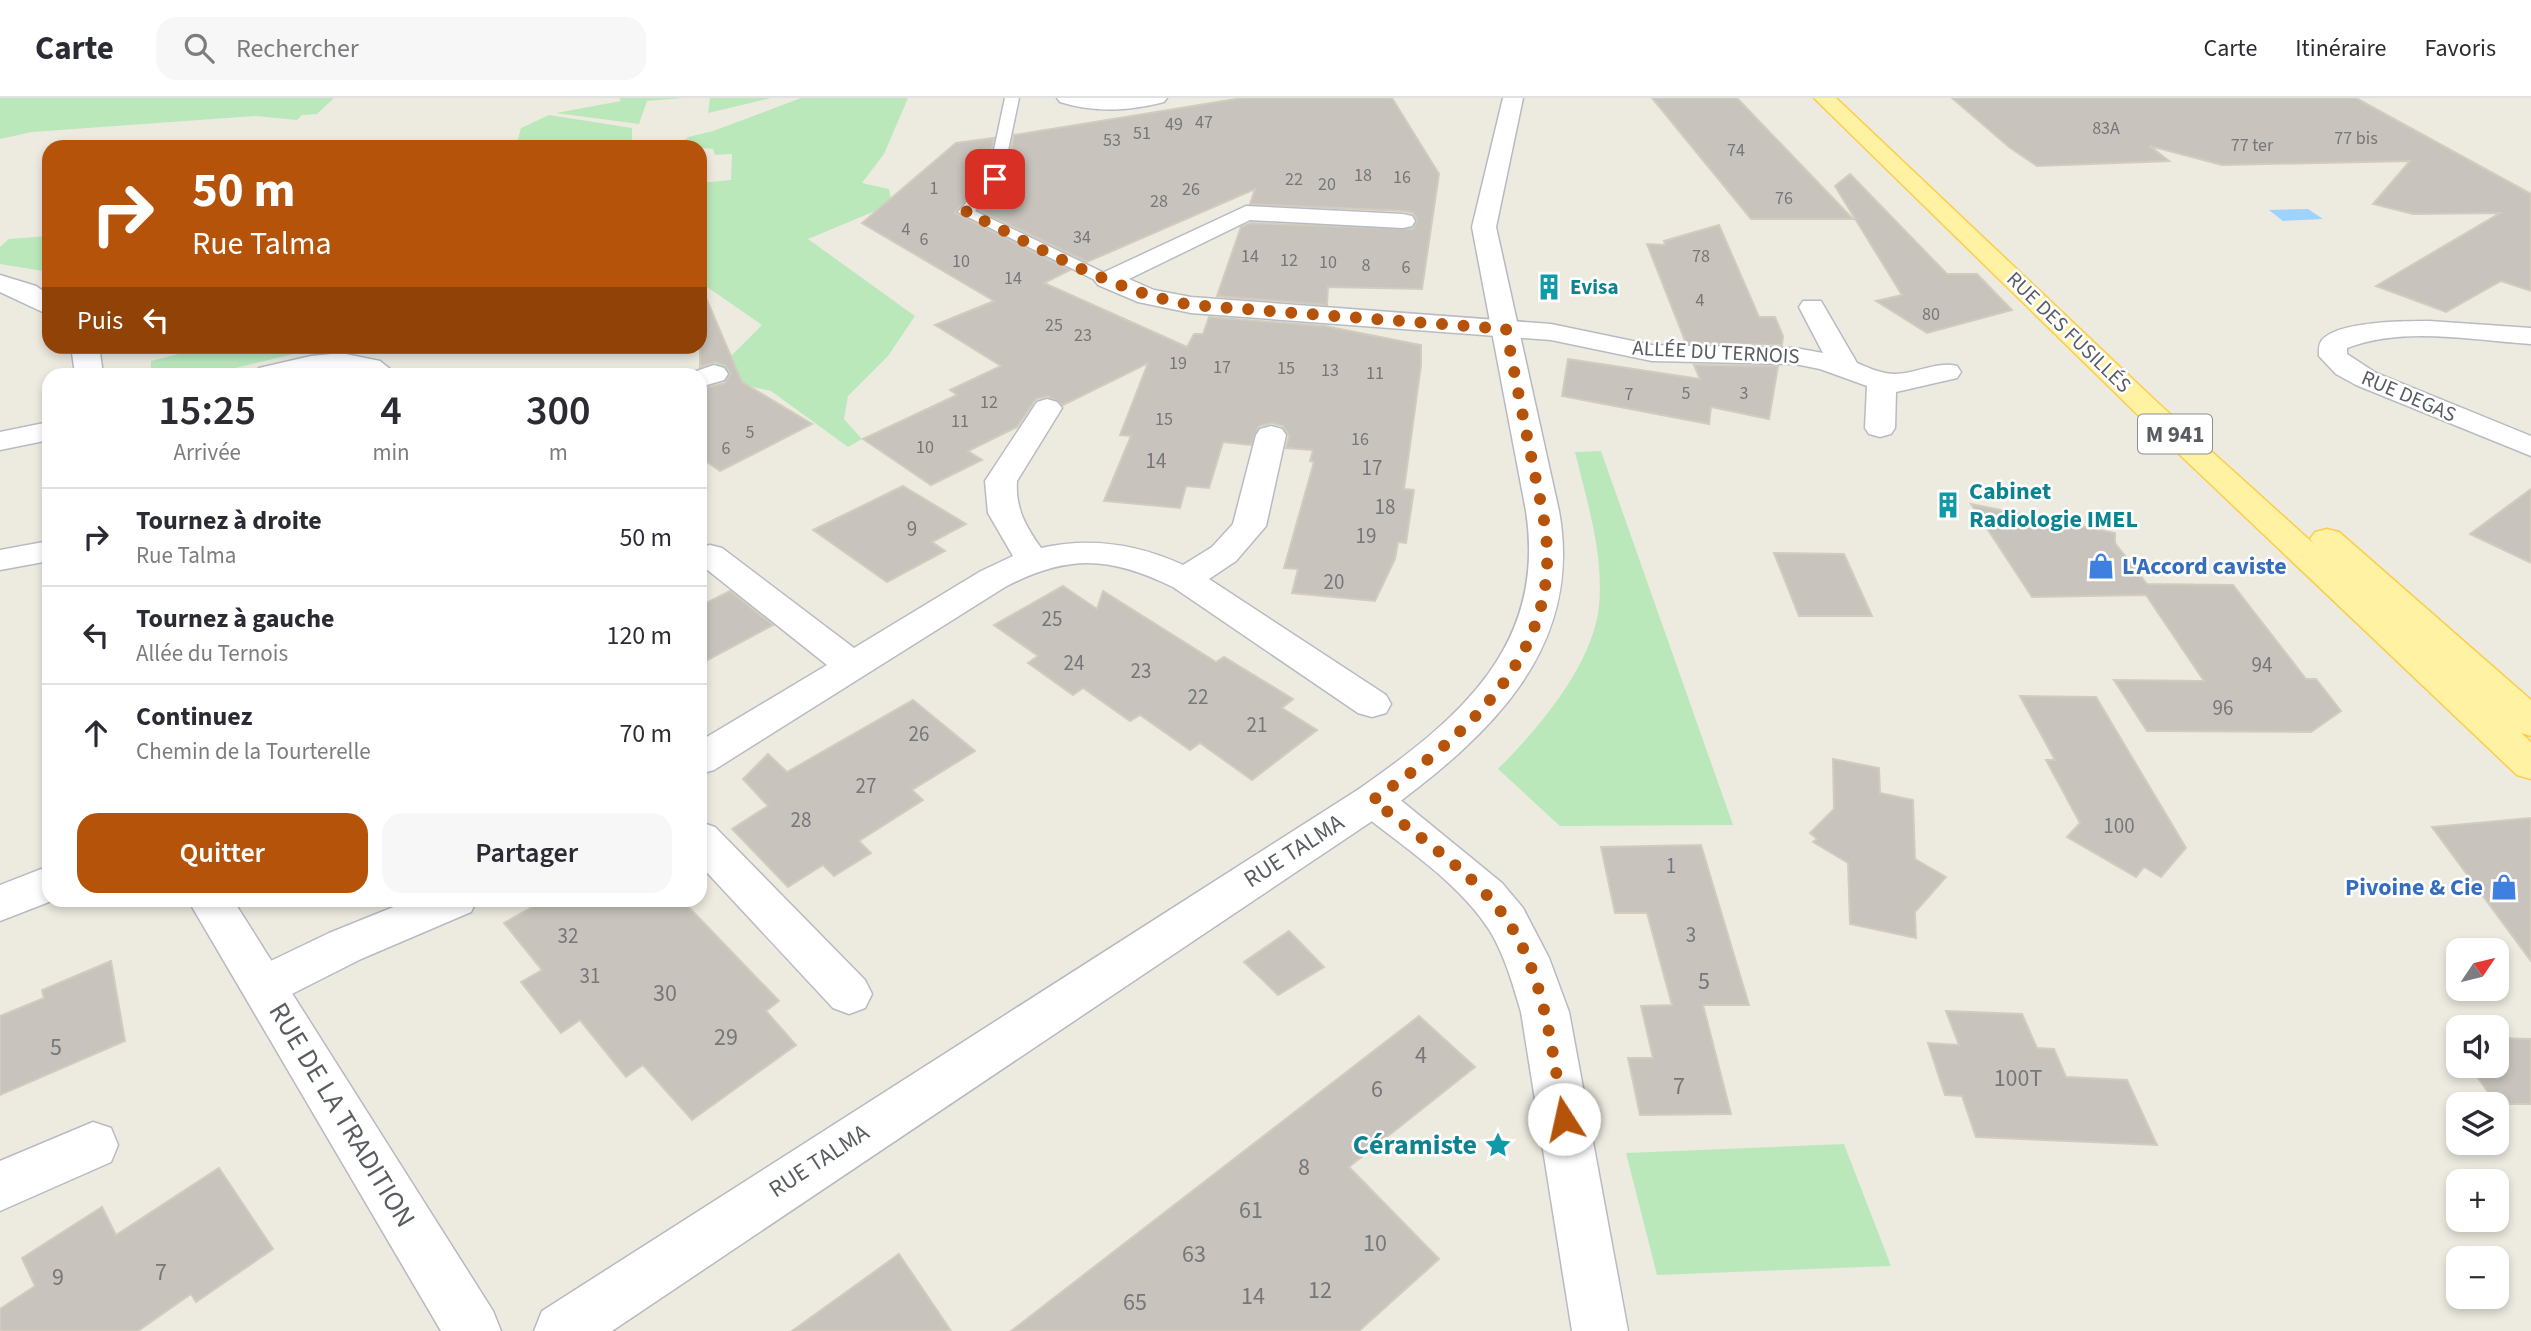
<!DOCTYPE html>
<html lang="fr">
<meta charset="utf-8">
<style>
body{margin:0;font-family:"Source Sans 3",sans-serif;background:#f7f7f7;color:#2b2b33;height:100vh;display:flex;flex-direction:column;font-size:26px;white-space:nowrap}
*{box-sizing:border-box;margin:0}
p{font-size:23px;color:#7c7c81}
.icon{flex:none;width:38px;height:38px;fill:none;stroke:currentColor;stroke-width:2;stroke-linecap:round;stroke-linejoin:round}
.map{position:relative;flex:1;overflow:hidden}
.side{position:absolute;left:42px;top:270px;width:665px;height:539px;display:flex;flex-direction:column;background:#fff;border-radius:21px;box-shadow:0 4px 10px #0003}
.side>*{flex:none}
.guide{position:absolute;left:42px;top:42px;width:665px;height:214px;border-radius:21px;box-shadow:0 4px 10px #0003;background:#b45309;color:#fff;overflow:hidden}
.needle{width:46px;rotate:55deg}
.controls{position:absolute;left:2446px;top:840px;display:grid;gap:14px}
.controls a{display:grid;place-items:center;width:63px;height:63px;border-radius:14px;background:#fff;box-shadow:0 4px 10px #0003;font-size:35px}
.pin{position:absolute;display:grid;place-items:center;width:60px;height:60px;color:#fff;margin:-30px;border-radius:14px;box-shadow:0 4px 10px #0006}
.me{position:absolute;width:77px;margin:-38px;rotate:350deg;stroke-linejoin:round;filter:drop-shadow(0 0 5px #0008)}
.turn{display:flex;align-items:center;gap:24px;height:147px;padding:0 35px;font-size:32px}
.turn .icon{width:91px;height:91px;stroke-width:2.5}
.turn b{display:block;font-size:49px;line-height:60px}
.then{display:flex;align-items:center;height:66px;padding:0 35px;background:#0003;gap:14px;font-size:26px}
.eta{display:flex;justify-content:space-evenly;align-items:center;height:119px;text-align:center}
.eta b{font-size:42px;font-weight:600;line-height:49px}
.cta{display:flex;gap:14px;margin-top:auto;padding:14px 35px}
.cta a{flex:1;height:80px;border-radius:21px;background:#b45309;color:#fff;font-size:28px;font-weight:600;line-height:80px;text-align:center}
.cta a+a{background:#f7f7f7;color:#2b2b33}
ul{padding:0;list-style:none}
li{display:flex;align-items:center;gap:21px;height:98px;padding:0 35px;border-top:2px solid #e1e1e2}
li div{flex:1}
li b{display:block;font-size:26px}
li em{font-style:normal}
header{display:flex;align-items:center;gap:42px;box-sizing:border-box;height:98px;padding:0 35px;background:#fff;border-bottom:2px solid #e1e1e2}
header strong{font-size:33px}
nav{display:flex;gap:38px;margin-inline-start:auto;font-size:24px}
.search{width:490px;height:63px;background:#f7f7f7;display:flex;align-items:center;gap:18px;box-sizing:border-box;padding:0 24px;border-radius:21px;color:#7c7c81;font-size:26px}
.map>svg:first-child{display:block}
.green{fill:#bae8bb}
.water{fill:#9ed3ff}
.building{fill:#c8c4bd;stroke:#d2ccbe;stroke-width:2}
.lines{fill:none;stroke-linecap:round;stroke-linejoin:round}
.lane-casing{stroke:#b8bbc1;stroke-width:3}
.street-casing{stroke:#b8bbc1;stroke-width:3}
.secondary-casing{stroke:#b6bac0;stroke-width:3}
.primary-casing{stroke:#fdcd4a;stroke-width:3}
.lane{fill:#fff;fill-rule:evenodd}
.street{fill:#fff;fill-rule:evenodd}
.secondary{fill:#fff;fill-rule:evenodd}
.primary{fill:#fff2a3;fill-rule:evenodd}
.route{stroke:#b45309;stroke-width:12;stroke-dasharray:0 21.6}
.labels{text-anchor:middle;dominant-baseline:central;stroke-width:5;stroke-linejoin:round;paint-order:stroke}
.far-number-label{font-size:18px;fill:#75777a}
.far-culture-label{font-size:21px;font-weight:bold;fill:#0d838f;stroke:#fff;text-anchor:start}
.far-street-label{font-size:21px;fill:#595d63;stroke:#fff}
.number-label{font-size:21px;fill:#75777a}
.shield{fill:#fff;stroke:#8b8e92;stroke-width:2}
.shield-label{font-size:23px;font-weight:bold;fill:#595d63}
.culture-label{font-size:24px;font-weight:bold;fill:#0d838f;stroke:#fff;text-anchor:start}
.shop-label{font-size:24px;font-weight:bold;fill:#366cbe;stroke:#fff;text-anchor:start}
.street-label{font-size:24px;fill:#595d63;stroke:#fff}
.near-number-label{font-size:24px;fill:#75777a}
.near-street-label{font-size:28px;fill:#595d63;stroke:#fff}
.near-culture-label{font-size:28px;font-weight:bold;fill:#0d838f;stroke:#fff;text-anchor:end}
</style>
<header>
<strong>Carte</strong>
<div class="search"><svg class="icon" aria-label="search" viewBox="0 0 24 24"><circle cx="10" cy="10" r="6"/><path d="M15 15l6 6"/></svg>Rechercher</div>
<nav><a>Carte</a><a>Itinéraire</a><a>Favoris</a></nav>
</header>
<div class="map">
<svg width="2531" height="1233" viewBox="0 0 2531 1233">
<rect width="100%" height="100%" fill="#edebe0"/>
<g class="green">
<polygon points="0,0 334,0 317,16 302,17 297,22 255,18 32,34 0,41"/>
<polygon points="619,0 684,0 647,3 639,26 556,15 621,3"/>
<polygon points="710,0 771,0 708,15"/>
<polygon points="801,0 908,0 884,56 862,85 889,91 892,106 808,141 915,218 888,258 848,298 844,321 862,341 848,349 771,293 731,284 713,267 727,262 762,227 700,184 700,85 731,82 732,56 715,57 713,51 690,49 684,43 688,39 713,33"/>
<polygon points="549,17 632,30 632,49 516,49 521,30"/>
<polygon points="49,138 49,174 0,166 0,149 9,141"/>
<polygon points="210,248 322,248 322,249 210,276 135,276 151,271 151,263"/>
<path d="M1601,353L1733,727L1560,728L1498,671C1538,631 1593,567 1599,508C1604,456 1587,404 1575,354Z"/>
<polygon points="1844,1046 1891,1168 1657,1177 1626,1055"/>
</g>
<polygon class="water" points="2308,111 2323,121 2283,123 2269,112"/>
<g class="building">
<polygon points="1242,0 1392,0 1439,76 1422,191 1328,189 1327,207 1217,198 1241,129 1251,125 1413,131 1417,122 1413,115 1404,113 1250,106 1255,91 1087,164 979,112 1005,82 1014,37"/>
<polygon points="1652,0 1737,0 1853,121 1751,121"/>
<polygon points="1952,0 2356,0 2531,96 2531,193 2501,183 2446,214 2376,188 2500,115 2413,116 2373,106 2410,63 2222,67 2150,48 2169,63 2037,68 2009,49"/>
<polygon points="994,40 986,79 955,115 1070,172 1044,185 1187,249 1194,236 1203,236 1209,219 1325,228 1421,247 1421,267 1404,391 1414,392 1406,445 1398,444 1395,461 1375,503 1292,495 1298,471 1284,470 1314,364 1310,363 1313,352 1286,350 1289,338 1283,328 1272,325 1259,328 1251,347 1223,344 1209,390 1186,388 1180,410 1104,403 1131,338 1120,337 1148,265 1063,307 1048,298 1036,301 1017,329 968,353 982,362 931,387 863,341 957,297 950,292 1001,268 935,227 994,203 862,125 956,45"/>
<polygon points="1850,76 1947,176 1977,176 2012,212 1927,235 1876,203 1902,197 1835,88"/>
<polygon points="1719,127 1759,219 1775,219 1783,238 1782,247 1686,245 1647,146 1665,147 1664,143"/>
<polygon points="700,186 742,284 812,326 720,373 700,359 700,291 725,285 730,275 725,267 715,264 700,269"/>
<polygon points="1568,261 1700,281 1694,267 1778,268 1769,321 1711,309 1709,326 1562,298"/>
<polygon points="903,388 966,426 932,444 945,453 887,484 813,432"/>
<polygon points="2531,391 2531,465 2470,436"/>
<polygon points="1971,406 2115,435 2115,445 2147,486 2233,487 2306,581 2316,581 2341,613 2311,634 2147,633 2114,582 2204,583 2146,497 2032,499"/>
<polygon points="1774,455 1844,456 1872,518 1799,518"/>
<polygon points="1063,488 1097,511 1103,493 1216,564 1224,559 1293,601 1282,610 1317,632 1252,682 1200,645 1190,652 1140,617 1130,623 1083,590 1073,597 1028,565 1038,558 994,527"/>
<polygon points="730,493 773,527 700,566 700,508"/>
<polygon points="2020,598 2096,599 2186,750 2161,779 2144,769 2136,779 2067,739 2080,725 2046,662 2055,662"/>
<polygon points="913,602 975,653 912,692 923,702 859,743 871,755 834,778 823,767 788,789 732,731 768,708 743,681 768,656 787,674"/>
<polygon points="1833,661 1879,670 1880,695 1913,702 1915,761 1946,779 1915,814 1916,840 1850,826 1848,765 1813,744 1817,741 1810,735 1834,711"/>
<polygon points="2531,720 2531,863 2432,729"/>
<polygon points="1701,747 1749,907 1703,907 1731,1016 1640,1017 1628,960 1653,960 1641,908 1672,907 1647,815 1615,815 1601,749"/>
<polygon points="545,802 682,802 779,903 766,913 796,947 692,1022 643,967 626,979 580,922 561,935 521,884 542,872 504,825"/>
<polygon points="1289,833 1324,869 1278,897 1244,864"/>
<polygon points="111,863 125,943 0,997 0,918 44,900 42,892"/>
<polygon points="1946,913 2022,916 2037,950 2054,951 2066,979 2127,982 2157,1047 1976,1039 1962,998 1945,997 1928,945 1959,947"/>
<polygon points="1419,918 1475,969 1349,1069 1439,1161 1359,1233 1011,1233"/>
<polygon points="2497,940 2531,941 2531,1006 2496,1006 2470,968 2497,968"/>
<polygon points="219,1070 273,1151 196,1204 191,1196 138,1233 0,1233 0,1211 35,1188 22,1160 102,1109 116,1137"/>
<polygon points="899,1156 951,1233 792,1233"/>
</g>
<g class="lines">
<g class="lane-casing">
<polygon id="lane" points="1005,0 1019,0 1002,81 975,113 1113,179 1113,185 1101,185 958,114 988,80"/>
</g>
<g class="street-casing">
<g id="street">
<path d="M1057,0H1167L1164,4C1128,13 1096,15 1060,4Z"/>
<path d="M1246,108L1403,116L1412,118L1415,123L1412,128L1403,130L1250,122L1129,181L1154,192L1191,199L1551,226L1652,247L1795,250L1823,255L1799,209L1803,203H1821L1857,265C1869,270 1882,276 1895,276C1916,276 1936,263 1957,268L1961,274L1957,280L1896,294L1895,330L1891,336L1880,339L1869,336L1865,330L1867,288L1820,271L1795,266L1652,263L1551,242L1191,215L1138,204L1098,187L1094,182L1098,177Z"/>
<path d="M2429,223L2531,230V246C2472,242 2403,228 2347,250V256L2376,275L2531,338V358L2356,287L2336,276L2319,258C2319,252 2318,247 2322,242C2338,223 2405,223 2429,223Z"/>
<path d="M341,255L380,263L396,276C378,278 361,273 342,272C313,271 284,279 255,276L259,270L311,258Z"/>
<polygon points="714,267 724,270 728,276 724,282 700,289 700,276 688,276"/>
<path d="M1047,301L1057,304L1062,310L1017,383C1015,410 1026,429 1041,450C1091,439 1137,446 1183,467L1212,449L1233,426L1256,337L1260,331L1271,328L1282,331L1286,337L1266,428L1236,463L1209,481L1386,597L1391,606L1386,615L1372,619L1358,615L1173,489C1109,458 1068,456 1005,489L714,672L700,676V643L827,567L700,466V449L710,447L722,450L854,550L981,473L1013,458L988,415L985,383L1037,304Z"/>
<polygon points="49,324 49,342 0,352 0,334"/>
<polygon points="49,443 49,463 0,472 0,452"/>
<path d="M1373,687L1387,691L1502,785L1523,810L1549,860L1569,914L1628,1233H1572L1521,914C1513,887 1505,858 1490,833C1459,784 1403,749 1359,713L1353,702L1359,691Z"/>
<polygon points="700,724 715,729 865,882 872,896 865,910 849,916 833,910 700,767"/>
<polygon points="49,768 49,802 54,802 0,823 0,787"/>
<polygon points="411,802 477,802 471,814 361,861 280,902 264,907 248,902 241,888 248,874 329,835"/>
<polygon points="93,1024 111,1030 118,1047 111,1064 0,1113 0,1063"/>
</g>
</g>
<g class="secondary-casing">
<g id="secondary">
<path d="M1503,0H1523L1496,129L1559,413C1584,551 1489,638 1387,713L612,1233H534L542,1213L1359,691C1459,621 1547,548 1526,413L1472,129Z"/>
<polygon points="0,177 36,188 49,197 49,217 0,194"/>
<polygon points="71,248 99,248 103,276 75,276"/>
<polygon points="188,802 233,802 493,1213 501,1233 441,1233"/>
</g>
</g>
<g class="primary-casing">
<polygon id="primary" points="1814,0 1836,0 2158,305 2314,446 2310,441 2315,434 2327,431 2339,434 2531,602 2531,638 2521,635 2531,644 2531,681 2517,677 2138,317"/>
</g>
<use href="#lane" class="lane"/>
<use href="#street" class="street"/>
<use href="#secondary" class="secondary"/>
<use href="#primary" class="primary"/>
</g>
<g class="lines">
<path class="route" d="M995,81L966,114C1039,149 1111,193 1191,207L1506,231C1515,278 1524,325 1534,372C1539,398 1546,424 1547,451C1552,566 1458,643 1373,702C1414,736 1464,768 1498,810C1545,868 1551,950 1564,1021"/>
</g>
<defs>
<g id="building-bare" transform="scale(2.1)"><path d="M-4-6H4V6H1V3H-1V6H-4ZM-2.5-4.3h1.7v1.8h-1.7ZM.8-4.3h1.7v1.8H.8ZM-2.5-1h1.7V.8h-1.7ZM.8-1h1.7V.8H.8Z" fill="#0f9aa8" stroke="#fff" stroke-width="2.5" paint-order="stroke"/></g>
<g id="shop-bare" transform="scale(2.1)"><path d="M-5-2.5h2.3a2.7 3.5 0 0 1 5.4 0H5L5.5 6h-11ZM-1.5-2.5h3a1.5 2.3 0 0 0-3 0Z" fill="#3f7fe0" stroke="#fff" stroke-width="2.5" paint-order="stroke"/></g>
<g id="sight-bare" transform="scale(2.1)"><path d="M0-6L1.8-2.2L6-1.7L2.9 1.2L3.7 5.4L0 3.3L-3.7 5.4L-2.9 1.2L-6-1.7L-1.8-2.2Z" fill="#0f9aa8" stroke="#fff" stroke-width="2.5" paint-order="stroke"/></g>
</defs>
<g fill-rule="evenodd">
<use href="#building-bare" x="1549" y="189"/>
<use href="#building-bare" x="1948" y="407"/>
<use href="#shop-bare" x="2101" y="468"/>
<use href="#shop-bare" x="2504" y="789"/>
<use href="#sight-bare" x="1498" y="1047"/>
</g>
<g class="labels">
<g class="far-number-label">
<text x="1204" y="24">47</text>
<text x="1174" y="26">49</text>
<text x="2106" y="30">83A</text>
<text x="1142" y="35">51</text>
<text x="2356" y="40">77 bis</text>
<text x="1112" y="42">53</text>
<text x="2252" y="47">77 ter</text>
<text x="1736" y="52">74</text>
<text x="1363" y="77">18</text>
<text x="1402" y="79">16</text>
<text x="1294" y="81">22</text>
<text x="1327" y="86">20</text>
<text x="934" y="90">1</text>
<text x="1191" y="91">26</text>
<text x="1784" y="100">76</text>
<text x="1159" y="103">28</text>
<text x="906" y="131">4</text>
<text x="1082" y="139">34</text>
<text x="924" y="141">6</text>
<text x="1250" y="158">14</text>
<text x="1701" y="158">78</text>
<text x="1289" y="162">12</text>
<text x="961" y="163">10</text>
<text x="1328" y="164">10</text>
<text x="1366" y="167">8</text>
<text x="1406" y="169">6</text>
<text x="1013" y="180">14</text>
<text x="1700" y="202">4</text>
<text x="1931" y="216">80</text>
<text x="1054" y="227">25</text>
<text x="1083" y="237">23</text>
<text x="1178" y="265">19</text>
<text x="1222" y="269">17</text>
<text x="1286" y="270">15</text>
<text x="1330" y="272">13</text>
<text x="1375" y="275">11</text>
<text x="1686" y="295">5</text>
<text x="1744" y="295">3</text>
<text x="1629" y="296">7</text>
<text x="989" y="304">12</text>
<text x="1164" y="321">15</text>
<text x="960" y="323">11</text>
<text x="750" y="334">5</text>
<text x="1360" y="341">16</text>
<text x="925" y="349">10</text>
<text x="726" y="350">6</text>
</g>
<g class="far-culture-label">
<text x="1570" y="189">Evisa</text>
</g>
<g class="far-street-label">
<text transform="translate(2069 234) rotate(44)">RUE DES FUSILLÉS</text>
<text transform="translate(1716 254) rotate(3)">ALLÉE DU TERNOIS</text>
<text transform="translate(2409 298) rotate(23)">RUE DEGAS</text>
</g>
<g class="number-label">
<text x="1156" y="363">14</text>
<text x="1372" y="370">17</text>
<text x="1385" y="409">18</text>
<text x="912" y="431">9</text>
<text x="1366" y="438">19</text>
<text x="1334" y="484">20</text>
<text x="1052" y="521">25</text>
<text x="1074" y="565">24</text>
<text x="2262" y="567">94</text>
<text x="1141" y="573">23</text>
<text x="1198" y="599">22</text>
<text x="2223" y="610">96</text>
<text x="1257" y="627">21</text>
<text x="919" y="636">26</text>
<text x="866" y="688">27</text>
<text x="801" y="722">28</text>
<text x="2119" y="728">100</text>
<text x="1671" y="768">1</text>
<text x="1691" y="837">3</text>
<text x="568" y="838">32</text>
<text x="590" y="878">31</text>
</g>
<rect class="shield" x="2138" y="316.5" width="74" height="39" rx="5"/>
<g class="shield-label">
<text x="2175" y="336">M 941</text>
</g>
<g class="culture-label">
<text x="1969" y="393">Cabinet<tspan x="1969" dy="28">Radiologie IMEL</tspan></text>
</g>
<g class="shop-label">
<text x="2122" y="468">L'Accord caviste</text>
<text x="2483" y="789" text-anchor="end">Pivoine &amp; Cie</text>
</g>
<g class="street-label">
<text transform="translate(1294 753) rotate(-33)">RUE TALMA</text>
<text transform="translate(819 1063) rotate(-33)">RUE TALMA</text>
</g>
<g class="near-number-label">
<text x="1704" y="883">5</text>
<text x="665" y="895">30</text>
<text x="726" y="939">29</text>
<text x="56" y="949">5</text>
<text x="1421" y="957">4</text>
<text x="2018" y="980">100T</text>
<text x="1679" y="988">7</text>
<text x="1377" y="991">6</text>
<text x="1304" y="1069">8</text>
<text x="1251" y="1112">61</text>
<text x="1375" y="1145">10</text>
<text x="1194" y="1156">63</text>
<text x="161" y="1174">7</text>
<text x="58" y="1179">9</text>
<text x="1320" y="1192">12</text>
<text x="1253" y="1198">14</text>
<text x="1135" y="1204">65</text>
</g>
<g class="near-street-label">
<text transform="translate(342 1017) rotate(59)">RUE DE LA TRADITION</text>
</g>
<g class="near-culture-label">
<text x="1477" y="1047">Céramiste</text>
</g>
</g>
</svg>
<div class="controls">
<a><svg class="needle" viewBox="-14 -14 28 28"><path d="M0-13l5 13h-10z" fill="#e53935"/><path d="M0 13l5-13h-10z" fill="#7c7c81"/></svg></a>
<a><svg class="icon" aria-label="sound" viewBox="0 0 24 24"><path d="M4 9h4l5-4v14l-5-4H4zM17 9q2 3 0 6"/></svg></a>
<a><svg class="icon" aria-label="layers" viewBox="0 0 24 24"><path d="M12 4l9 5-9 5-9-5zM3 14l9 5 9-5"/></svg></a>
<a>+</a>
<a>−</a>
</div>
<div class="pin" style="left:995px;top:81px;background:#d93025"><svg class="icon" aria-label="arrive" viewBox="0 0 24 24"><path d="M6 21V4h12l-3 4 3 4H6"/></svg></div>
<svg class="me" style="left:1564px;top:1021px" viewBox="-20 -20 40 40"><circle r="19" fill="#fff"/><path d="M0-13L10 11 0 6-10 11z" fill="#b45309"/></svg>
<div class="guide">
<div class="turn"><svg class="icon" aria-label="right" viewBox="0 0 24 24"><path d="M7 20v-9h11M14 6l5 5-5 5"/></svg><div><b>50 m</b>Rue Talma</div></div>
<div class="then">Puis<svg class="icon" aria-label="left" viewBox="0 0 24 24"><path d="M17 20v-9H6M10 6l-5 5 5 5"/></svg></div>
</div>
<section class="side">
<div class="eta">
<div><b>15:25</b><p>Arrivée</p></div>
<div><b>4</b><p>min</p></div>
<div><b>300</b><p>m</p></div>
</div>
<ul>
<li><svg class="icon" aria-label="right" viewBox="0 0 24 24"><path d="M7 20v-9h11M14 6l5 5-5 5"/></svg><div><b>Tournez à droite</b><p>Rue Talma</p></div><em>50 m</em></li>
<li><svg class="icon" aria-label="left" viewBox="0 0 24 24"><path d="M17 20v-9H6M10 6l-5 5 5 5"/></svg><div><b>Tournez à gauche</b><p>Allée du Ternois</p></div><em>120 m</em></li>
<li><svg class="icon" aria-label="ahead" viewBox="0 0 24 24"><path d="M12 20V5M6 11l6-6 6 6"/></svg><div><b>Continuez</b><p>Chemin de la Tourterelle</p></div><em>70 m</em></li>
</ul>
<div class="cta"><a>Quitter</a><a>Partager</a></div>
</section>
</div>
